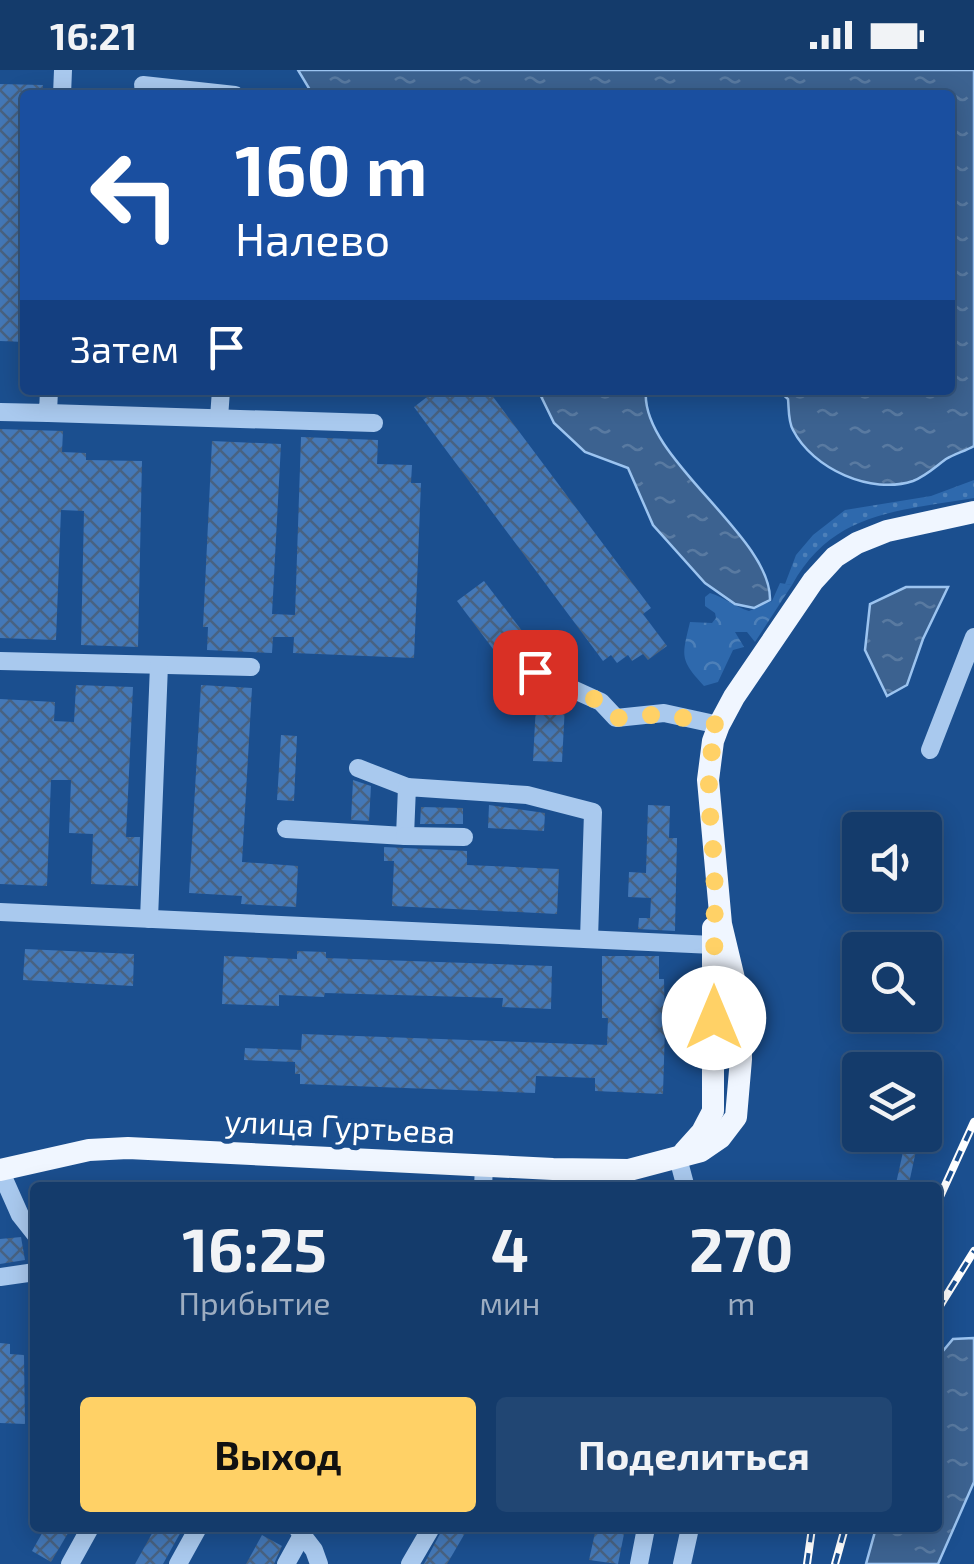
<!DOCTYPE html>
<html lang="ru">
<meta charset="utf-8">
<style>
body{margin:0;font-family:"Exo 2",sans-serif;background:#214673;color:#f1f3f6;height:100vh;display:flex;flex-direction:column;font-size:38px;white-space:nowrap}
*{box-sizing:border-box;margin:0}
p{font-size:32px;color:#9dadc1}
.icon{flex:none;width:55px;height:55px;fill:none;stroke:currentColor;stroke-width:2;stroke-linecap:round;stroke-linejoin:round}
.map{position:relative;flex:1;overflow:hidden}
.drawer{position:absolute;left:30px;top:1112px;width:912px;height:350px;display:flex;flex-direction:column;background:#143b6b;border-radius:10px;box-shadow:0 5px 25px #0003,0 0 0 2px #33557e}
.drawer>*{flex:none}
.guide{position:absolute;left:20px;top:20px;width:935px;height:305px;border-radius:10px;box-shadow:0 5px 25px #0003,0 0 0 2px #33557e;background:#1a4fa0;color:#fff;overflow:hidden}
.tools{position:absolute;left:842px;top:742px;display:grid;gap:20px}
.tools a{display:grid;place-items:center;width:100px;height:100px;border-radius:10px;background:#143b6b;box-shadow:0 5px 25px #0003,0 0 0 2px #33557e;font-size:50px}
.pin{position:absolute;display:grid;place-items:center;width:85px;height:85px;color:#fff;margin:-42px;border-radius:20px;box-shadow:0 5px 15px #0006}
.me{position:absolute;width:110px;margin:-55px;rotate:0deg;stroke-linejoin:round;filter:drop-shadow(0 0 8px #0008)}
.turn{display:flex;align-items:center;gap:35px;height:210px;padding:0 50px;font-size:45px}
.turn .icon{width:130px;height:130px;stroke-width:2.5}
.turn b{display:block;font-size:70px;line-height:85px}
.then{display:flex;align-items:center;height:95px;padding:0 50px;background:#0003;gap:20px;font-size:38px}
.eta{display:flex;justify-content:space-evenly;align-items:center;height:170px;text-align:center}
.eta b{font-size:60px;font-weight:700;line-height:70px}
.cta{display:flex;gap:20px;margin-top:auto;padding:20px 50px}
.cta a{flex:1;height:115px;border-radius:10px;background:#ffd166;color:#111;font-size:40px;font-weight:700;line-height:115px;text-align:center}
.cta a+a{background:#214673;color:#f1f3f6}
.status{display:flex;justify-content:space-between;align-items:center;height:70px;padding:0 50px;background:#143b6b;direction:ltr}
.status svg{height:28px;fill:currentColor}
.map>svg:first-child{display:block}
.grass{fill:url(#grass-dots)}
.forest{fill:url(#forest-crowns)}
.water{fill:url(#water-ripples);stroke:#9cc4f0;stroke-width:2.5}
.building{fill:url(#building-cross-hatch)}
.lines{fill:none;stroke-linecap:round;stroke-linejoin:round}
.minor{stroke:#a9c9ee;stroke-width:18}
.major{stroke:#f0f6ff;stroke-width:22}
.rail-casing{stroke:#fff;stroke-width:8}
.rail{stroke:#1b4f8f;stroke-width:4;stroke-dasharray:11;stroke-linecap:butt}
.route{stroke:#ffd166;stroke-width:18;stroke-dasharray:0 32.4}
.labels{text-anchor:middle;dominant-baseline:central;stroke-width:10;stroke-linejoin:round;paint-order:stroke}
.street-label{font-size:32px;fill:#fff;stroke:#1b4f8f}
</style>
<div class="status"><b>16:21</b><svg viewBox="0 0 49 12"><path d="M0 12V9h3v3zM5 12V6h3v6zM10 12V3h3v9zM15 12V0h3v12zM26 1h20v11H26zM47 4h2v5h-2z"/></svg></div>
<div class="map">
<svg width="974" height="1494" viewBox="0 0 974 1494">
<defs>
<pattern id="grass-dots" width="8" height="8" patternUnits="userSpaceOnUse" patternTransform="scale(2.5)"><rect width="8" height="8" fill="#2e69ad"/><path d="M2 2h.1M6 6h.1" fill="none" stroke="#4d80b9" stroke-width="1.8" stroke-linecap="round"/></pattern>
<pattern id="forest-crowns" width="20" height="18" patternUnits="userSpaceOnUse" patternTransform="scale(2.5)"><rect width="20" height="18" fill="#2e69ad"/><path d="M2 6a3 3 0 1 1 6 0M12 15a3 3 0 1 1 6 0" fill="none" stroke="#4d80b9"/></pattern>
<pattern id="water-ripples" width="26" height="14" patternUnits="userSpaceOnUse" patternTransform="scale(2.5)"><rect width="26" height="14" fill="#3c6290"/><path d="M2 4q2-2 4 0t4 0M15 11q2-2 4 0t4 0" fill="none" stroke="#597aa1"/></pattern>
<pattern id="building-cross-hatch" width="8" height="8" patternUnits="userSpaceOnUse" patternTransform="scale(2.5)"><rect width="8" height="8" fill="#4478b7"/><path d="M0 0l8 8M0 8l8-8" fill="none" stroke="#486282"/></pattern>
</defs>
<rect width="100%" height="100%" fill="#1b4f8f"/>
<path class="grass" d="M974,410V428C899,441 833,441 792,515L785,514L796,485L813,465L845,440L931,426Z"/>
<path class="forest" d="M780,513L792,515L755,572L747,562H735L744,577L733,580L718,612L704,616C679,589 682,586 690,552L712,553L716,548L715,543L705,536V527L710,523C724,527 735,537 749,541L772,531Z"/>
<g class="water">
<path d="M298,0H974V376C965,381 954,384 946,389C935,397 926,406 913,411C871,425 813,399 793,360C788,351 789,339 788,329L778,320H950V25H313Z"/>
<path d="M538,320H646C639,387 772,466 770,530L754,538L735,534L705,513L653,455L628,398L585,382L554,353Z"/>
<polygon points="906,517 948,517 923,569 907,615 887,626 865,580 870,534"/>
<polygon points="974,1268 974,1412 938,1494 866,1494 876,1458 938,1458 938,1287 953,1269"/>
</g>
<g class="building">
<polygon points="0,14 43,15 42,25 25,25 25,272 0,271"/>
<polygon points="436,320 488,320 651,538 643,544 667,576 648,590 643,584 632,591 628,585 617,593 611,585 603,591 414,337"/>
<polygon points="0,359 63,361 62,382 86,383 86,390 142,391 138,577 81,575 84,441 61,440 56,570 0,568"/>
<polygon points="301,367 378,370 377,394 412,395 411,413 421,413 414,588 293,583 294,567 273,567 272,583 207,580 208,557 203,557 212,371 281,374 272,544 295,545"/>
<polygon points="484,511 529,570 502,591 457,531"/>
<polygon points="76,615 133,617 126,767 140,767 138,816 91,814 93,764 69,763 71,710 51,710 47,816 0,814 0,629 55,632 54,651 74,652"/>
<polygon points="201,615 252,618 242,792 298,796 296,837 241,834 242,826 189,823"/>
<polygon points="536,634 565,635 562,692 533,691"/>
<polygon points="281,665 297,666 294,731 277,730"/>
<polygon points="353,710 371,716 369,751 351,750"/>
<polygon points="489,735 545,743 544,761 488,758"/>
<polygon points="648,735 670,736 669,768 677,768 675,861 638,859 639,848 650,848 651,828 628,827 629,802 646,803"/>
<polygon points="421,737 463,738 463,754 420,754"/>
<polygon points="384,777 467,781 467,795 559,799 557,844 392,836 394,791 384,791"/>
<polygon points="25,879 134,884 133,916 23,910"/>
<polygon points="297,881 326,882 326,888 552,896 551,939 502,937 503,928 325,923 324,927 279,925 279,936 222,934 224,886 297,889"/>
<polygon points="602,886 659,886 659,909 664,909 665,957 663,1024 595,1021 595,1008 536,1006 535,1023 300,1014 300,1004 295,1004 295,992 244,990 245,978 301,980 302,964 607,975 608,948 602,948"/>
<polygon points="905,1073 917,1076 908,1118 895,1118"/>
<polygon points="21,1167 25,1190 0,1194 0,1169"/>
<polygon points="0,1273 10,1274 10,1284 24,1285 25,1354 0,1353"/>
<polygon points="45,1458 71,1458 51,1492 32,1481"/>
<polygon points="155,1458 183,1458 163,1494 135,1494"/>
<polygon points="443,1458 468,1458 447,1494 424,1494"/>
<polygon points="596,1458 625,1459 618,1494 589,1490"/>
<polygon points="262,1465 282,1476 274,1494 246,1494"/>
</g>
<g class="lines">
<g class="minor">
<polyline points="143,15 235,25"/>
<polyline points="62,25 63,0"/>
<polyline points="0,342 48,343 49,320"/>
<polyline points="48,343 374,353"/>
<polyline points="219,348 221,320"/>
<polyline points="0,591 251,597"/>
<polyline points="535,602 601,632 616,648 664,643 719,655"/>
<polyline points="930,680 974,567"/>
<polyline points="358,698 407,717"/>
<polyline points="286,759 405,766 407,717 527,725 593,742 589,869"/>
<polyline points="405,766 464,767"/>
<polyline points="0,842 713,875"/>
<polyline points="149,849 159,595"/>
<polyline points="678,1088 686,1118"/>
<polyline points="0,1100 20,1145 35,1164"/>
<polyline points="483,1118 484,1095"/>
<polyline points="0,1207 35,1202"/>
<polyline points="297,1458 314,1480 319,1494"/>
<polyline points="70,1494 90,1458"/>
<polyline points="178,1494 198,1458"/>
<polyline points="286,1494 306,1458"/>
<polyline points="410,1494 431,1458"/>
<polyline points="639,1494 646,1458"/>
<polyline points="682,1494 690,1458"/>
</g>
<g class="major">
<polyline points="684,1082 702,1062 713,1041 713,858"/>
<polyline points="0,1100 89,1080 128,1078 553,1099 629,1100 701,1081 720,1068 736,1047 741,989 741,938 721,854 708,710 713,671 719,655 734,627 813,511 835,487 857,473 887,461 974,442"/>
</g>
<g class="rail-casing">
<g id="rail">
<polyline points="938,1131 974,1052"/>
<polyline points="938,1239 974,1181"/>
<polyline points="807,1494 812,1458"/>
<polyline points="835,1494 845,1458"/>
</g>
</g>
<use href="#rail" class="rail"/>
</g>
<g class="lines">
<path class="route" d="M535,602L601,632L616,648L664,644L719,655C702,700 711,746 714,793C716,844 713,896 714,948"/>
</g>
<g class="labels">
<g class="street-label">
<text transform="translate(340 1055) rotate(3)">улица Гуртьева</text>
</g>
</g>
</svg>
<div class="tools">
<a><svg class="icon" aria-label="sound" viewBox="0 0 24 24"><path d="M4 9h4l5-4v14l-5-4H4zM17 9q2 3 0 6"/></svg></a>
<a><svg class="icon" aria-label="search" viewBox="0 0 24 24"><circle cx="10" cy="10" r="6"/><path d="M15 15l6 6"/></svg></a>
<a><svg class="icon" aria-label="layers" viewBox="0 0 24 24"><path d="M12 4l9 5-9 5-9-5zM3 14l9 5 9-5"/></svg></a>
</div>
<div class="pin" style="left:535px;top:602px;background:#d93025"><svg class="icon" aria-label="arrive" viewBox="0 0 24 24"><path d="M6 21V4h12l-3 4 3 4H6"/></svg></div>
<svg class="me" style="left:714px;top:948px" viewBox="-20 -20 40 40"><circle r="19" fill="#fff"/><path d="M0-13L10 11 0 6-10 11z" fill="#ffd166"/></svg>
<div class="guide">
<div class="turn"><svg class="icon" aria-label="left" viewBox="0 0 24 24"><path d="M17 20v-9H6M10 6l-5 5 5 5"/></svg><div><b>160 m</b>Налево</div></div>
<div class="then">Затем<svg class="icon" aria-label="arrive" viewBox="0 0 24 24"><path d="M6 21V4h12l-3 4 3 4H6"/></svg></div>
</div>
<section class="drawer">
<div class="eta">
<div><b>16:25</b><p>Прибытие</p></div>
<div><b>4</b><p>мин</p></div>
<div><b>270</b><p>m</p></div>
</div>
<div class="cta"><a>Выход</a><a>Поделиться</a></div>
</section>
</div>
